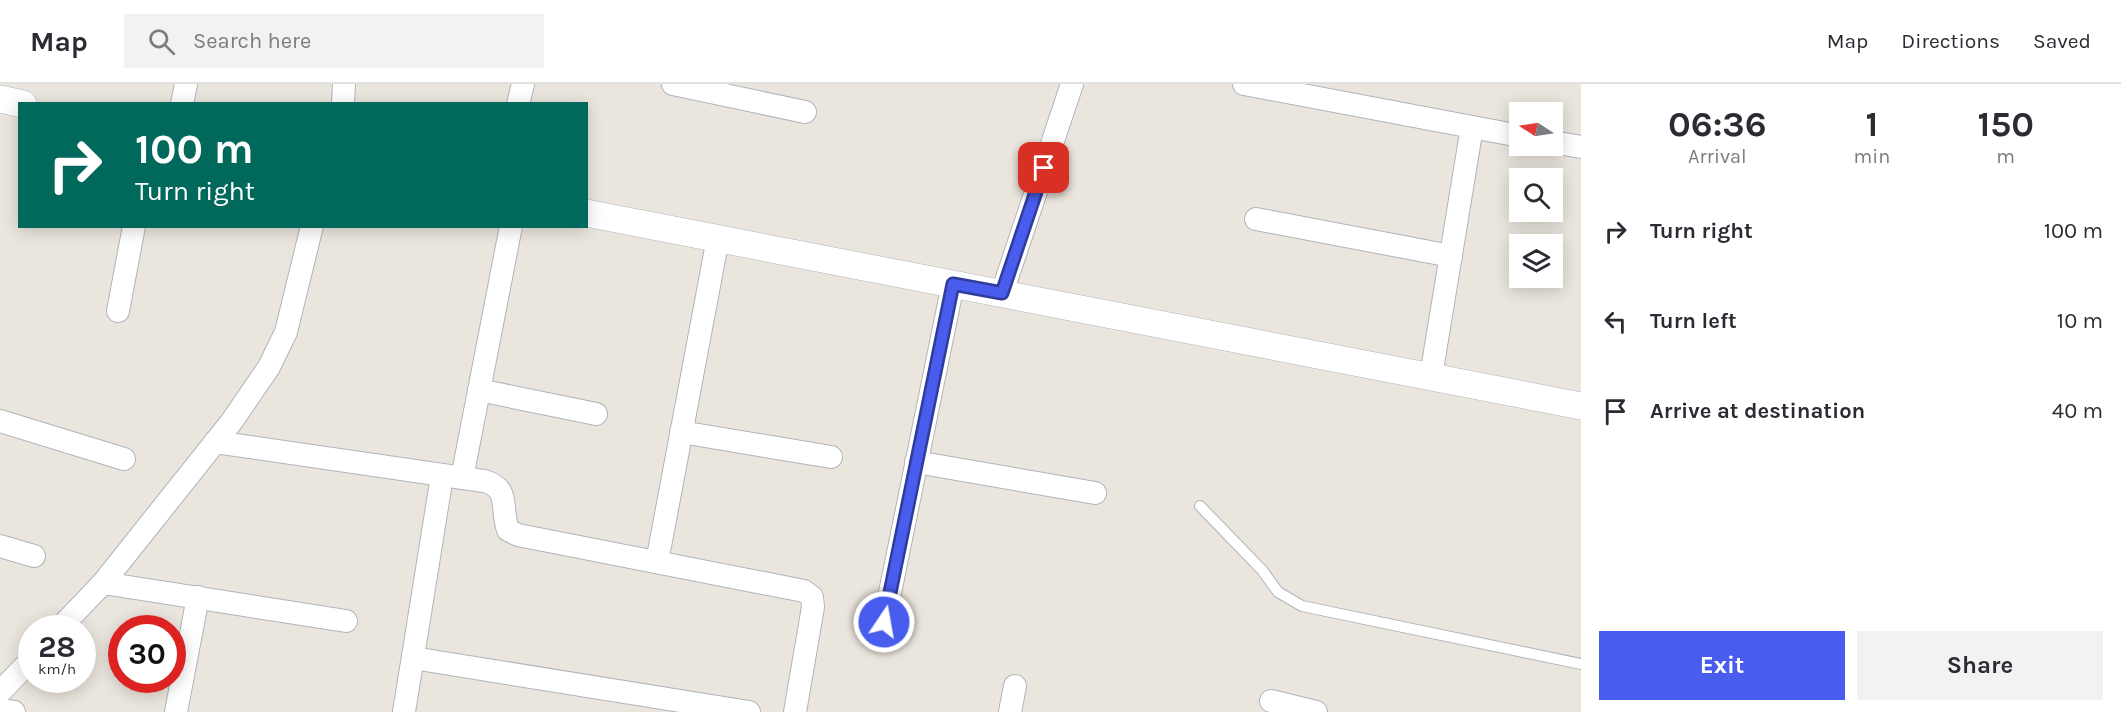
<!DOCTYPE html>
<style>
body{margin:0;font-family:Karla,sans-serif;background:#f2f2f3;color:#2b2b33;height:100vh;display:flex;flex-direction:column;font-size:22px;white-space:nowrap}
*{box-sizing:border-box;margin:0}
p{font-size:20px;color:#7c7c81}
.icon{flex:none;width:33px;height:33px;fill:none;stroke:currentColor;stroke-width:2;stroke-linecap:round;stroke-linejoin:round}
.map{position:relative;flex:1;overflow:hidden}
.panel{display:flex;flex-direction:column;background:#fff;width:540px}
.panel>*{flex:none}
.guide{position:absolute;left:18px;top:18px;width:570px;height:126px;border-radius:0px;box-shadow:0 3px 15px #0003;background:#00695c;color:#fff;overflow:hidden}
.needle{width:39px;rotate:282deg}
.controls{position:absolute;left:1509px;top:18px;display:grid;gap:12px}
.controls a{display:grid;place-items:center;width:54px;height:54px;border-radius:0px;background:#fff;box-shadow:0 3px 15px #0003;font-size:30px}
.speed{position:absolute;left:18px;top:531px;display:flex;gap:12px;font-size:30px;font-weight:700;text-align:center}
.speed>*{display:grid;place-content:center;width:78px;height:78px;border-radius:50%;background:#fff;box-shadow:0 3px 15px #0003;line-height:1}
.speed small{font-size:15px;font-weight:400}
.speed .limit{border:9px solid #d22;background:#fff;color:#111}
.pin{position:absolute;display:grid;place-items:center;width:51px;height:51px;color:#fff;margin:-26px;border-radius:12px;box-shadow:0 3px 9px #0006}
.me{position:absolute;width:66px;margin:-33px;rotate:12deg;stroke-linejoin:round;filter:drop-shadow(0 0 4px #0008)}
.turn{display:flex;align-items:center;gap:21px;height:126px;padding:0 18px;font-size:27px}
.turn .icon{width:78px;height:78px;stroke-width:2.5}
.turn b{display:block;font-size:42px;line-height:51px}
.eta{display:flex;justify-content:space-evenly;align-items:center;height:102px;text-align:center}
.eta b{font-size:36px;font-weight:700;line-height:42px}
.action{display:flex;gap:12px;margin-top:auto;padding:12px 18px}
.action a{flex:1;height:69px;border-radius:0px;background:#485ced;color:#fff;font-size:24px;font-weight:700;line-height:69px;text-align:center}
.action a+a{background:#f2f2f3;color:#2b2b33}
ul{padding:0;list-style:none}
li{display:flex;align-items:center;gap:18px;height:90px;padding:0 18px}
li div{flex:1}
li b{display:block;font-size:22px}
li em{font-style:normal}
header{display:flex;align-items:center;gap:36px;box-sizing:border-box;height:84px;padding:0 30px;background:#fff;border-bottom:2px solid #e1e1e2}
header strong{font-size:28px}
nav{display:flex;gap:33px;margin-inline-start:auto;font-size:21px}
.search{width:420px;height:54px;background:#f2f2f3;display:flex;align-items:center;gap:15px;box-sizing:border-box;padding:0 21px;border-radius:0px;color:#7c7c81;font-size:22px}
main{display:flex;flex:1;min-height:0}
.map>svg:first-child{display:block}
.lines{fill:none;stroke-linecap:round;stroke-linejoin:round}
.service-casing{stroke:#b1b3bd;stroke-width:12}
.minor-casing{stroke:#b1b3bd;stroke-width:24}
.tertiary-casing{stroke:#b1b3bd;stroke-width:28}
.service{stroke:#fff;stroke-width:10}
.minor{stroke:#fff;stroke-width:22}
.tertiary{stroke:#fff;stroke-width:27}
.route-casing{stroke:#2f3c9a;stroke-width:15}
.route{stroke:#485ced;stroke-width:10}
</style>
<header>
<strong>Map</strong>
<div class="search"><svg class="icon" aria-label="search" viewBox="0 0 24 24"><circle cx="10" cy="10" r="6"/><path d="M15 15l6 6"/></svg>Search here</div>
<nav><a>Map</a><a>Directions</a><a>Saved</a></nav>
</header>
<main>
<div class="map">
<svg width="1581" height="628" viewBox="0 0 1581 628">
<rect width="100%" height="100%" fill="#ebe6dd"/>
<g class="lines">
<g class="service-casing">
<polyline id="service" points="1200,422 1262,486 1278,508 1302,522 1581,580"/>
</g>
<g class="minor-casing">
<g id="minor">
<polyline points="673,0 805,28"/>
<polyline points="1244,0 1520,52"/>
<polyline points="182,20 186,0"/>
<polyline points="343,20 344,0"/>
<polyline points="518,20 523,0"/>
<polyline points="1552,58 1581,63"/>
<polyline points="1256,135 1451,172"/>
<polyline points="1002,209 1072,0"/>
<polyline points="118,227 134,142"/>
<polyline points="1431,292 1472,43"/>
<polyline points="479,306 596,330"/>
<polyline points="0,337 124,375"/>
<polyline points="681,348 831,373"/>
<path d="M215,358L484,397C511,404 500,424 508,446L518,451L804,507L812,513L813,523L795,628"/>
<polyline points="916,378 1095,409"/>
<polyline points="462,394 511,142"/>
<polyline points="0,462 34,472"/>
<polyline points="657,478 718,154"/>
<polyline points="103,499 346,537"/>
<polyline points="884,538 953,200"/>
<polyline points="60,544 103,499 232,337 269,283 286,248 312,142"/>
<polyline points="413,574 749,628"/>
<polyline points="0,608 32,575"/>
<polyline points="1271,617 1316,628"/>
<polyline points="0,626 14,628"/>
<polyline points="176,628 198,513"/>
<polyline points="404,628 442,392"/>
<polyline points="1010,628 1015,602"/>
</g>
</g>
<g class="tertiary-casing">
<g id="tertiary">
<polyline points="0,15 23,20"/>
<polyline points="586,129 1581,322"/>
</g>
</g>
<use href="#service" class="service"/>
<use href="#minor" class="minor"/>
<use href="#tertiary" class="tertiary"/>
</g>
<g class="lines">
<g class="route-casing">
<polyline id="route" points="884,538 953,200 1002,209 1044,84"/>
</g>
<use href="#route" class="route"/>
</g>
</svg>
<div class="controls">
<a><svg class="needle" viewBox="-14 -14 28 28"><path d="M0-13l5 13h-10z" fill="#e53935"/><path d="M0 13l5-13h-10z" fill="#7c7c81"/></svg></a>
<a><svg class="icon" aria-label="search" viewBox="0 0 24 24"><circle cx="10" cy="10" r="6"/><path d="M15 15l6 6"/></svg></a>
<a><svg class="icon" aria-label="layers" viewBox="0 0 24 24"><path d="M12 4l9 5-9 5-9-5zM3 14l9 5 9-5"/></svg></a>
</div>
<div class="speed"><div>28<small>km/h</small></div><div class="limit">30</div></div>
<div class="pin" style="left:1044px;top:84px;background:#d93025"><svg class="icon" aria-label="arrive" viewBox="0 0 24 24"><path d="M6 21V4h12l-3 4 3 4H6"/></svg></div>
<svg class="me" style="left:884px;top:538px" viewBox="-20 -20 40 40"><circle r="17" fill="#485ced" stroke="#fff" stroke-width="3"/><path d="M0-11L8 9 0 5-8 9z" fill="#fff"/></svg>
<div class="guide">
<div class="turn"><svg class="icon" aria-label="right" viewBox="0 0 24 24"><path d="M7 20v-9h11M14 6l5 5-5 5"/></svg><div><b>100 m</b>Turn right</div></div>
</div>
</div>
<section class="panel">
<div class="eta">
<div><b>06:36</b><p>Arrival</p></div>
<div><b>1</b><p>min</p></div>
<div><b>150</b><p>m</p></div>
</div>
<ul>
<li><svg class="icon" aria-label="right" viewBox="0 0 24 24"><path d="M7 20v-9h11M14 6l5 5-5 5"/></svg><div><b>Turn right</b></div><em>100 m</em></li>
<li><svg class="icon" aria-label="left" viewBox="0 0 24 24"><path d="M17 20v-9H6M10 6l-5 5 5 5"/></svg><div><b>Turn left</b></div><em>10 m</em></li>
<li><svg class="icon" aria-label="arrive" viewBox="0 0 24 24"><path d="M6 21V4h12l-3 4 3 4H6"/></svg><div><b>Arrive at destination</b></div><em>40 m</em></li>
</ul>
<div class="action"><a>Exit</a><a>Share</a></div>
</section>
</main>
